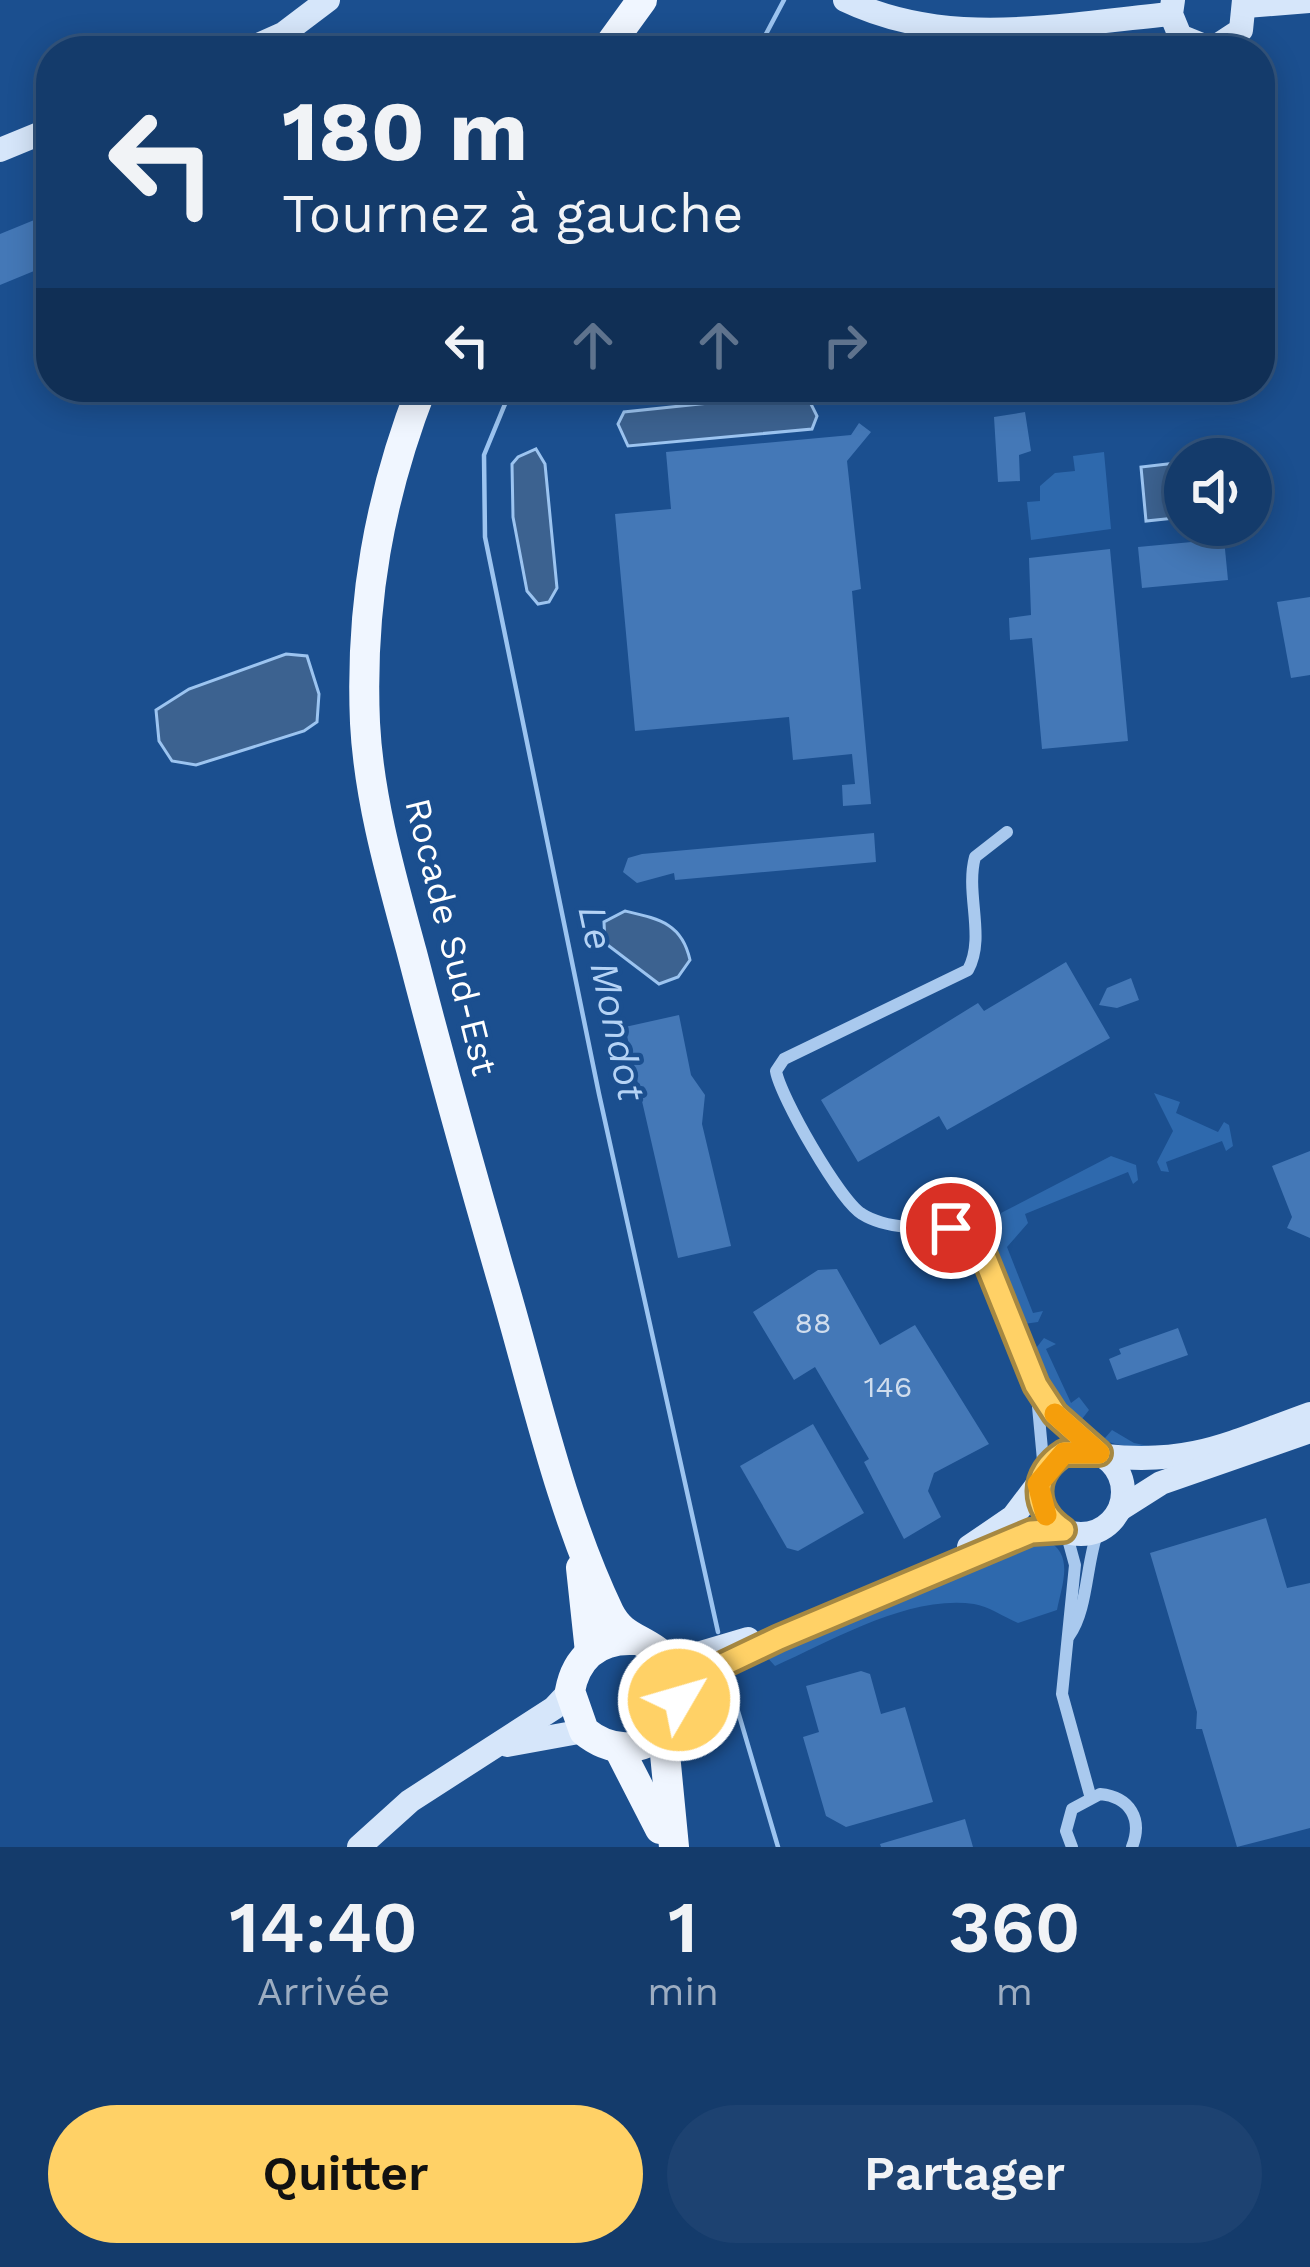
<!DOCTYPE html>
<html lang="fr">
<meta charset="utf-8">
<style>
body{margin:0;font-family:"Work Sans",sans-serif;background:#1d4271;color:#f1f3f6;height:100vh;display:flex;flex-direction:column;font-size:45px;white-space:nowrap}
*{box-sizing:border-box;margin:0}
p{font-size:39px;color:#9dadc1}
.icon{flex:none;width:66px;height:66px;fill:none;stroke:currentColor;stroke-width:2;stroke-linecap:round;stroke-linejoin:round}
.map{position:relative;height:1847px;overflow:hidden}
.panel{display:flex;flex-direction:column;background:#143b6b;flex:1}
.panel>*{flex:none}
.top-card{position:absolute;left:36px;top:36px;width:1239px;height:366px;border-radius:48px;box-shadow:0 6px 30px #0003,0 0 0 3px #33557e;background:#143b6b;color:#f1f3f6;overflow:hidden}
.controls{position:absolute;left:1164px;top:438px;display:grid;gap:24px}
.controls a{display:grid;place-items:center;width:108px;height:108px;border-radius:50%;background:#143b6b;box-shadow:0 6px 30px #0003,0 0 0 3px #33557e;font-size:60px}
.pin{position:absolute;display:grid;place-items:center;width:102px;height:102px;color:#fff;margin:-51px;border:6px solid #fff;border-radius:50%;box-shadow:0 3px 12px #0007}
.me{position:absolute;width:132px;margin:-66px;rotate:52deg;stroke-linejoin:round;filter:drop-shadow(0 0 9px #0008)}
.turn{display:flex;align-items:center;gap:42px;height:252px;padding:0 48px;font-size:54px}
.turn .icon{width:156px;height:156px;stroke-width:2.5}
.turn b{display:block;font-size:84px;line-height:102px}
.lanes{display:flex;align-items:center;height:114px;padding:0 48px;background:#0003;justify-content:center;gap:60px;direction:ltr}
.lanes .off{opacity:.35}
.eta{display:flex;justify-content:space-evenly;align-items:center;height:204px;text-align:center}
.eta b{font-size:72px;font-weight:600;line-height:84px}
.cta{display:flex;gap:24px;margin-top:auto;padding:24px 48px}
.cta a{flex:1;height:138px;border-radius:72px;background:#ffd166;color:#111;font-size:48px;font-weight:600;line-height:138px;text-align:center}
.cta a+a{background:#1d4271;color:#f1f3f6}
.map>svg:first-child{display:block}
.green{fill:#2e69ad}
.water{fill:#3c6290;stroke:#9cc4f0;stroke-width:3}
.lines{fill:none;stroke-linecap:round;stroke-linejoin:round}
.stream{stroke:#9cc4f0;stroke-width:4.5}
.building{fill:#4478b7}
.street{stroke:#a9c9ee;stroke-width:12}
.secondary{stroke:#d6e6fa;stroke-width:24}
.primary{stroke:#f0f6ff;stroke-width:30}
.route-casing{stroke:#a68842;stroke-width:30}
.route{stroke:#ffd166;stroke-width:21}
.slow{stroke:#f59e0b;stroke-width:21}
.labels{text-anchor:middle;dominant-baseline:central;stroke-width:9;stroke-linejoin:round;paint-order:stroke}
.number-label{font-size:30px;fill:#d0dded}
.street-label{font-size:36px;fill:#fff;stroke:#1b4f8f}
.water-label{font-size:39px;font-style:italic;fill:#b5d3f5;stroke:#1b4f8f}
</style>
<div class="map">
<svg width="1310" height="1847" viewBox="0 0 1310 1847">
<rect width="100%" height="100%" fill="#1b4f8f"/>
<g class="green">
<polygon points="1104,452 1111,529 1031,540 1027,502 1040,501 1040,486 1055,473 1075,471 1073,456"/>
<polygon points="1154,1093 1180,1102 1176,1113 1218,1132 1224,1122 1229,1125 1233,1146 1226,1151 1222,1141 1166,1162 1169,1172 1161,1171 1157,1162 1173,1131"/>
<polygon points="1111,1156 1136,1165 1138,1180 1133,1184 1128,1172 1025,1214 1028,1223 1007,1247 1033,1313 1043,1311 1038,1322 1024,1324 993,1257 1001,1213"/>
<path d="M1044,1338L1056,1344L1046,1349L1071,1403L1079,1397L1089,1410L1082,1419L1105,1438L1112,1430L1134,1443L1183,1453C1092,1444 1068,1442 1033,1352Z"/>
<path d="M1046,1540C1075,1554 1062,1584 1057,1610L1018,1623C1004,1617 988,1606 974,1604C908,1595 834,1640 775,1666L765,1655Z"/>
</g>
<g class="water">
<polygon points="795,394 808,398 817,416 812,429 628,446 618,424 624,412"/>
<polygon points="536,449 545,464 557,588 549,602 538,604 527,591 513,517 512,464 518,457"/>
<polygon points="1185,462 1185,517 1146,521 1141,467"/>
<polygon points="286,654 307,656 319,694 317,722 304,731 196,765 172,761 159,741 156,710 189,689"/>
<path d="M625,911C659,919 682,923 690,960L678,977L659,984L605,943L604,922Z"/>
</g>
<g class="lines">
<g class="stream">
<polyline points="757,51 784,0"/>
<polyline points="512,387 484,455 485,537 599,1094 718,1632"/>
<polyline points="729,1681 778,1847"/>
</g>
</g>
<g class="building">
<polygon points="44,216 51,234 51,264 0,285 0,234"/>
<polygon points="1025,412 1031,451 1019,455 1020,481 998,482 994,417"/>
<polygon points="859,423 871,432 847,461 861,589 852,591 871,804 843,806 842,785 855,784 852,754 793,760 789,717 635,731 615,514 671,509 666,452 851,435"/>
<polygon points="1224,539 1228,580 1142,588 1138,547"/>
<polygon points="1110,549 1128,741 1042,749 1032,638 1010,640 1009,618 1031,615 1029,558"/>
<polygon points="1310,597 1310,675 1291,678 1277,602"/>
<polygon points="874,833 876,862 675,880 674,873 637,883 623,872 628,858 642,854"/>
<polygon points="1066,962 1110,1038 947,1130 939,1116 858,1162 821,1100 978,1003 984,1011"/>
<polygon points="1131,978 1139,1000 1117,1008 1099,1005 1107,988"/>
<polygon points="679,1015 691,1075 705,1095 702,1124 731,1246 678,1258 625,1027"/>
<polygon points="1310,1151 1310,1238 1287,1228 1292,1217 1272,1166"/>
<polygon points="837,1269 880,1345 915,1325 989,1444 934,1473 928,1491 941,1517 904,1539 864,1462 869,1459 815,1367 794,1380 753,1312 818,1270"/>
<polygon points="1178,1328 1188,1355 1117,1380 1109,1359 1121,1354 1119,1349"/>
<polygon points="813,1424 864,1513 798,1551 787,1548 740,1466"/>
<polygon points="1266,1518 1287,1588 1310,1583 1310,1828 1237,1847 1202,1729 1196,1729 1197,1712 1150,1553"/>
<polygon points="861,1671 870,1674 881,1714 905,1707 933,1802 846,1827 826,1816 803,1737 819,1732 806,1686"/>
<polygon points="965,1819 973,1847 881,1847 880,1844"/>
</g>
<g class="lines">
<g class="street">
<path d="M1007,832L975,857C965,894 986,937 968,970L784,1059L776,1071C780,1096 840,1201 862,1214C890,1232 940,1228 973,1228L1036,1385L1044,1471"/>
<polyline points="1040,1391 1055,1413 1098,1453"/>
<polyline points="1066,1532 1075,1565 1062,1694 1090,1795"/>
<path d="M1069,1636C1088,1610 1086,1562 1098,1531"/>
<path d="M1072,1847L1066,1831L1072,1809L1100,1794C1130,1797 1143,1819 1132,1847"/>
</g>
<g class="secondary">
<path d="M845,0C949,50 1061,24 1171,14"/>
<polyline points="1173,0 1171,14 1180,36 1212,49 1241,30 1244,0"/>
<polyline points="1246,6 1310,1"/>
<polyline points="245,51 283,34 328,0"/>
<polyline points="0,150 51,129"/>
<circle cx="1081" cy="1492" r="42"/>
<path d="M1105,1456C1193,1465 1229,1443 1310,1414"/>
<polyline points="1120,1509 1161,1483 1310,1431"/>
<polyline points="969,1547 1013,1517 1038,1484"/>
<polyline points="663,1656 694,1655 748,1639"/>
<polyline points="679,1700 716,1668 779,1638 1031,1532 1063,1530"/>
<polyline points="507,1745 584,1731"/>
<polyline points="359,1847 410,1801 554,1708 570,1691"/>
</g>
<g class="primary">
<polyline points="605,51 642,0"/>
<path d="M422,387C379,497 360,605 365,723C369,801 392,879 412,953C440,1061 470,1169 501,1276C534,1387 559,1507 609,1612C621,1636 638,1637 657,1651C716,1694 649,1784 584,1731L570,1691C576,1658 598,1639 632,1640"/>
<polyline points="581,1568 590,1652"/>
<polyline points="663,1733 674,1847"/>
<polyline points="619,1749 660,1829"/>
</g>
</g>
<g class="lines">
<g class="route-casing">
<path id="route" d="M679,1700L716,1668L779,1638L1031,1532L1063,1530C1031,1508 1032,1473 1064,1453H1099L1055,1414L1036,1385L973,1228H951"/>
</g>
<use href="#route" class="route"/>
<polyline class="slow" points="1046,1515 1038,1484 1064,1453 1099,1453 1055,1414"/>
</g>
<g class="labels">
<g class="number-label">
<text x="813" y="1322">88</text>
<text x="888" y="1386">146</text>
</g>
<g class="street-label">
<text transform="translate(451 937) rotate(76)">Rocade Sud-Est</text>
</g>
<g class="water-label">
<text transform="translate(612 1003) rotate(78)">Le Mondot</text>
</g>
</g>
</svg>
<div class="controls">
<a><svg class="icon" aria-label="sound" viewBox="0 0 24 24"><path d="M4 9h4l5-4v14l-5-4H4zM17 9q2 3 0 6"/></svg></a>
</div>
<div class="pin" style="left:951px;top:1228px;background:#d93025"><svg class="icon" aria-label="arrive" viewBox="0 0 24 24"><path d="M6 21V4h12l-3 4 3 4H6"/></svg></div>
<svg class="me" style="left:679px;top:1700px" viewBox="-20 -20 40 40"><circle r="17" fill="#ffd166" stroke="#fff" stroke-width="3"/><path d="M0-11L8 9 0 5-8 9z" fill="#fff"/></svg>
<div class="top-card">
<div class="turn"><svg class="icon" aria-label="left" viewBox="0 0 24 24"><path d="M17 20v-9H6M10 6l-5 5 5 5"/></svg><div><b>180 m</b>Tournez à gauche</div></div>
<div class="lanes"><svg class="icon" aria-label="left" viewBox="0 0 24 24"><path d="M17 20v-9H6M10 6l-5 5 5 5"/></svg><svg class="icon off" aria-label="ahead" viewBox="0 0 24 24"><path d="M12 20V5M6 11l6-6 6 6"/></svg><svg class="icon off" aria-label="ahead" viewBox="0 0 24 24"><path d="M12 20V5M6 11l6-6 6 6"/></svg><svg class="icon off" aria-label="right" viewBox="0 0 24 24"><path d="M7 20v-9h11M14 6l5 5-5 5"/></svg></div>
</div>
</div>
<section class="panel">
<div class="eta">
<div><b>14:40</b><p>Arrivée</p></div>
<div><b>1</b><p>min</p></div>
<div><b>360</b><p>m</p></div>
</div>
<div class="cta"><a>Quitter</a><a>Partager</a></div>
</section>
